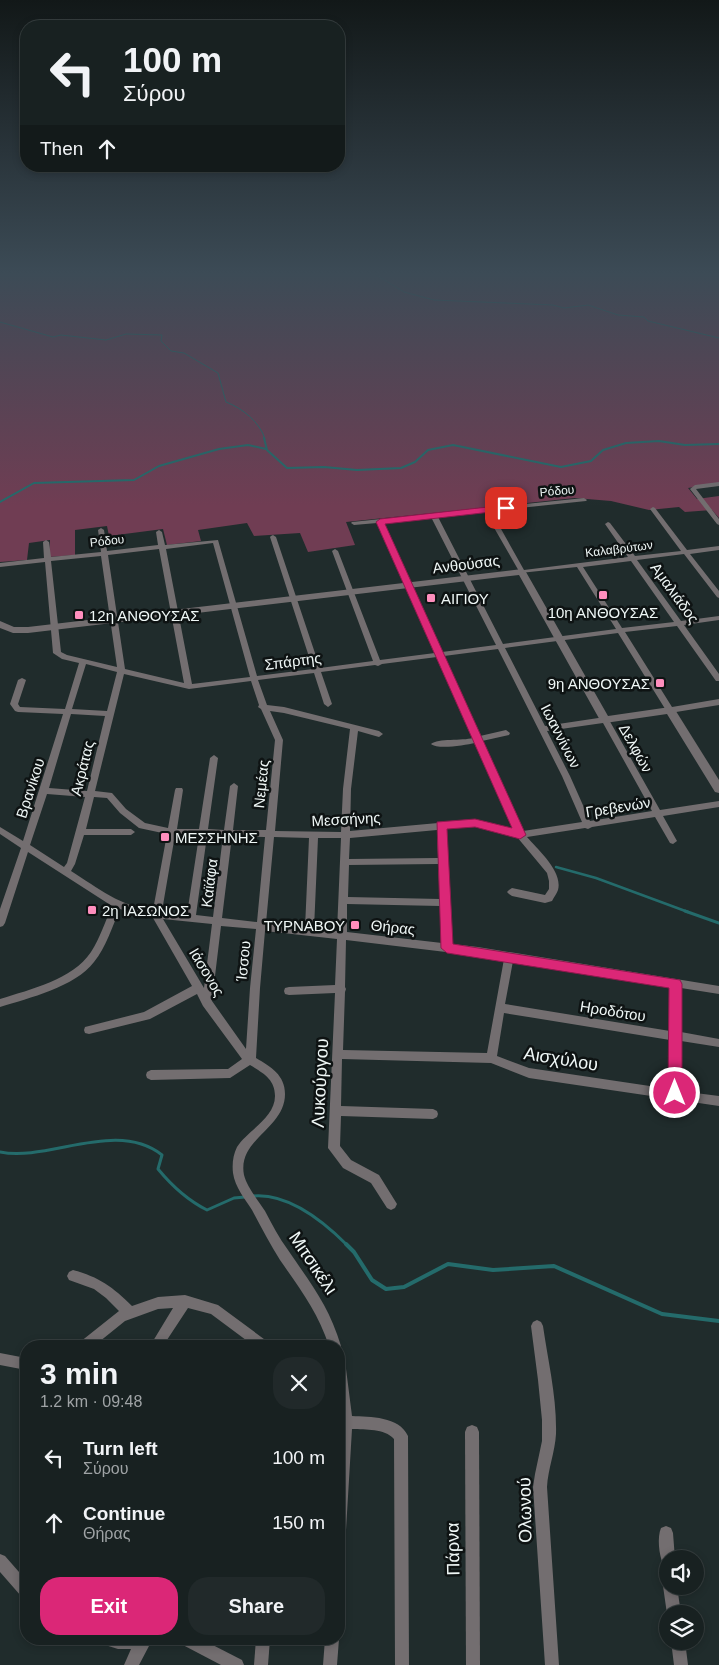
<!DOCTYPE html>
<meta charset="utf-8">
<style>
body{margin:0;font-family:Helvetica,sans-serif;background:#21292a;color:#f1f3f6;height:100vh;display:flex;flex-direction:column;font-size:19px;white-space:nowrap}
*{box-sizing:border-box;margin:0}
p{font-size:16px;color:#9fa3a5}
.icon{flex:none;width:28px;height:28px;fill:none;stroke:currentColor;stroke-width:2;stroke-linecap:round;stroke-linejoin:round}
.map{position:relative;flex:1;overflow:hidden}
.drawer{position:absolute;left:20px;top:1340px;width:325px;height:305px;display:flex;flex-direction:column;background:#182121;border-radius:20px;box-shadow:0 2px 8px #0003,0 0 0 1px #363e3f}
.drawer>*{flex:none}
.banner{position:absolute;left:20px;top:20px;width:325px;height:152px;border-radius:20px;box-shadow:0 2px 8px #0003,0 0 0 1px #363e3f;background:#182121;color:#f1f3f6;overflow:hidden}
.fabs{position:absolute;left:659px;top:1550px;display:grid;gap:10px}
.fabs a{display:grid;place-items:center;width:45px;height:45px;border-radius:50%;background:#182121;box-shadow:0 2px 8px #0003,0 0 0 1px #363e3f;font-size:25px}
.pin{position:absolute;display:grid;place-items:center;width:42px;height:42px;color:#fff;margin:-21px;border-radius:10px;box-shadow:0 2px 8px #0006}
.me{position:absolute;width:55px;margin:-28px;rotate:0deg;stroke-linejoin:round;filter:drop-shadow(0 0 4px #0008)}
.turn{display:flex;align-items:center;gap:18px;height:105px;padding:0 20px;font-size:22px}
.turn .icon{width:65px;height:65px;stroke-width:2.5}
.turn b{display:block;font-size:35px;line-height:42px}
.then{display:flex;align-items:center;height:48px;padding:0 20px;background:#0003;gap:10px;font-size:19px}
.round{display:grid;place-items:center;flex:none;width:52px;height:52px;border-radius:20px;background:#21292a}
.overview{display:flex;align-items:center;justify-content:space-between;height:85px;padding:0 20px}
h1{font-size:30px;font-weight:700;line-height:38px}
.primary-button{display:flex;gap:10px;margin-top:auto;padding:10px 20px}
.primary-button a{flex:1;height:58px;border-radius:20px;background:#db2777;color:#fff;font-size:20px;font-weight:700;line-height:58px;text-align:center}
.primary-button a+a{background:#21292a;color:#f1f3f6}
ul{padding:0;list-style:none}
li{display:flex;align-items:center;gap:15px;height:65px;padding:0 20px}
li div{flex:1}
li b{display:block;font-size:19px}
li em{font-style:normal}
.map>svg:first-child{display:block}
.green{fill:#703d53}
.lines{fill:none;stroke-linecap:round;stroke-linejoin:round}
.stream-far4{stroke:#246b6b;stroke-width:1}
.stream-far3{stroke:#246b6b;stroke-width:2}
.stream-far2{stroke:#246b6b;stroke-width:2.5}
.stream-far1{stroke:#246b6b;stroke-width:3}
.stream{stroke:#246b6b;stroke-width:4}
.minor{fill:#736e70;fill-rule:evenodd}
.tertiary{fill:#736e70;fill-rule:evenodd}
.route{fill:#db2777;stroke:#8e194d}
.poi-dot{fill:#fe8ebd;stroke:#0e1313;stroke-width:2}
.labels{text-anchor:middle;dominant-baseline:central;stroke-width:5;stroke-linejoin:round;paint-order:stroke}
.far-street-label{font-size:12px;fill:#eff7f6;stroke:#0e1313}
.street-label{font-size:15px;fill:#eff7f6;stroke:#0e1313}
.poi-label{font-size:15px;fill:#eff7f6;stroke:#0e1313;text-anchor:start}
.near-street-label{font-size:18px;fill:#eff7f6;stroke:#0e1313}
</style>
<div class="map">
<svg width="719" height="1665" viewBox="0 0 719 1665">
<rect width="100%" height="100%" fill="#202c2c"/>
<polygon class="green" points="0,273 719,273 719,483 688,488 697,499 719,496 719,518 712,510 685,512 679,507 649,510 611,501 575,498 346,522 355,545 308,552 300,533 254,536 247,523 198,530 201,541 167,545 163,529 109,536 107,526 75,530 75,555 49,557 50,540 29,543 27,560 0,562"/>
<g class="lines">
<g class="stream-far4">
<polyline points="373,273 404,292 434,300 553,305 564,308 588,305 618,315 644,317 648,321 719,338"/>
<path d="M0,322L53,337L61,335L106,340L126,334L162,335L161,341L171,351L184,353L218,373L226,402C242,408 260,422 265,439"/>
</g>
<g class="stream-far3">
<polyline points="264,438 267,450 287,468 324,467 357,470 401,468 415,462 428,450 453,445 561,467 591,461 603,450 626,443 659,441 685,445 719,444"/>
<polyline points="0,502 34,483 134,480 159,466 219,449 248,445 266,449"/>
</g>
<polyline class="stream-far2" points="556,867 596,878 688,912"/>
<g class="stream-far1">
<polyline points="685,911 719,923"/>
<path d="M0,1152C49,1162 116,1119 162,1155L158,1169C172,1186 187,1200 207,1210L234,1198L245,1197"/>
<path d="M253,1196C288,1193 324,1222 347,1245"/>
</g>
<polyline class="stream" points="346,1244 354,1252 372,1280 386,1289 404,1287 448,1264 493,1270 554,1266 662,1314 719,1321"/>
<g class="minor">
<polygon points="719,482 719,486 696,489 719,519 719,525 717,524 690,489 695,485"/>
<path d="M584,498L587,500L586,501L491,511L524,570L628,557L605,524L608,522L610,523L635,556L681,551L650,509L653,507L655,508L687,550L719,546V550L690,554L719,591V598L717,597L684,554L637,560L681,621L719,616V620L684,625L719,674V681H716L677,626L625,632L672,707L719,699V705L670,713L667,712L618,633L505,648L545,726L605,717L608,718L660,810L719,801V807L663,816L677,841L673,844L670,843L655,817L592,827L588,829L585,828L527,837C538,850 563,871 558,890C557,893 554,897 552,901L545,903L512,896L509,894L507,892L509,890L512,888L545,895L549,889V881L547,873L517,837L475,826L446,829L452,944L478,947L719,986V994L681,988V1032L719,1039V1047L681,1041L680,1091L719,1096V1106L529,1078L491,1063L342,1059L341,1106L433,1109L437,1111L438,1114L437,1117L433,1119L341,1116L340,1146L351,1160L379,1175L397,1204L395,1208L391,1210L387,1208L371,1183L343,1168L328,1148L335,993L289,995L285,994L284,991L285,988L289,987L335,985L337,939L265,931L260,988L256,1058C271,1067 285,1075 285,1094C285,1129 237,1139 244,1175C247,1187 258,1200 265,1211C272,1224 279,1238 288,1250C311,1284 329,1306 341,1346L339,1351V1346H329C318,1312 300,1289 280,1260C270,1244 261,1227 252,1210C245,1199 235,1187 233,1173C232,1164 233,1155 237,1147C248,1130 275,1118 275,1096C275,1079 263,1073 250,1065L230,1078L151,1080L147,1078L146,1075L147,1072L151,1070L222,1069H228L242,1059L203,1006L197,994L150,1019L89,1034L85,1033L84,1030L85,1027L89,1026L144,1012L192,986L153,918L144,917L120,909C112,927 106,947 94,962C75,987 29,998 0,1007V999C31,989 72,980 91,952C100,938 105,922 112,906L28,852L5,923L3,926L0,927V909L21,848L0,834V827L23,841L63,714L18,712L15,711L10,704L18,680L22,678L26,680L18,704L20,707L65,709L79,663L62,659L53,653L45,562L0,567V563L44,558L43,542L46,540L49,542L51,557L101,552L98,530L101,528L104,530L107,551L158,545L156,532L159,530L162,532L165,545L218,540L257,676L313,669L270,537L271,536L273,535L276,537L320,668L373,661L332,551L335,549L338,551L380,660L435,653L377,523L354,525L351,523L352,522ZM485,512L520,573L577,567L616,629L503,644L438,517ZM431,517L496,645L442,652L383,522ZM213,543L250,677L192,684L166,549ZM159,549L184,683L125,669L108,555ZM101,556L117,667L67,655L61,652L51,561ZM631,561L674,622L622,628L583,567ZM498,649L562,776L582,822L523,831L482,741L509,735L510,733L506,730L480,736L444,656ZM437,657L473,738C462,741 438,738 431,744C438,750 465,745 475,743L513,830L475,820L441,822L438,823L350,831L351,789L358,731L379,737L383,734L379,731L284,707L267,705L258,680L314,673L324,704L328,707L332,704L321,672L375,665L378,666L382,664ZM86,664L117,672L107,711L72,709ZM124,674L189,689L251,681L259,705L258,707L261,709L275,740L266,830H233L238,786L234,783L230,786L224,830L208,829L218,758L214,755L210,758L199,829H177L183,790L182,788H176L175,790L168,828L145,823L126,809L112,793L95,791ZM270,711L284,713L350,729L343,789L341,832L275,831L283,740ZM71,714L105,716L87,791L49,788ZM603,723L652,811L590,821L570,776L547,731ZM47,794L85,797L67,863L64,867L30,845ZM94,797L107,798L120,813L139,828L167,834L153,910C121,907 98,888 71,871L75,864L84,835H131L135,832L131,829H86ZM437,830L438,858L349,859L350,838ZM175,835L199,836L187,914L162,911ZM207,836H223L213,917L196,915ZM232,836L265,837L257,922L222,918ZM274,837L309,838L305,928L266,923ZM318,838H341L337,931L314,929ZM438,864L440,899L348,897L349,865ZM347,904L440,906L442,943L347,932ZM163,919L212,924L204,988ZM221,926L256,929L250,988L246,1049L212,1001ZM346,940L504,959L487,1053L343,1050L345,992L346,989L345,987ZM513,961L671,986L670,1031L505,1004ZM504,1013L670,1040V1089L529,1068L497,1056Z"/>
<path d="M73,1270C99,1277 113,1287 132,1306L158,1297L185,1295L218,1305L268,1342L270,1346H254L211,1314L188,1308L163,1346H150L173,1308L158,1309L125,1321L94,1346H78L80,1342L119,1311L106,1298L94,1289L69,1280L67,1276L69,1272Z"/>
<path d="M537,1320L541,1322L543,1326C548,1361 557,1398 556,1434C555,1452 548,1469 547,1487L559,1665H545L533,1487L535,1474L542,1441V1420L538,1380L531,1326L533,1322Z"/>
<polygon points="0,1353 26,1358 26,1370 0,1365"/>
<path d="M339,1355L343,1357L345,1361L352,1416C370,1417 399,1416 408,1436L409,1665H395L394,1439C384,1428 366,1430 352,1429L346,1530L344,1535L339,1537Z"/>
<polygon points="472,1425 477,1427 479,1432 480,1665 466,1665 465,1432 467,1427"/>
<path d="M666,1526L671,1528L673,1533L675,1559H668V1566L663,1564C659,1555 657,1537 661,1528Z"/>
<polygon points="0,1554 5,1556 26,1580 26,1598 21,1596 0,1572"/>
<polygon points="668,1580 668,1586 677,1586 681,1614 668,1614 668,1616 667,1614 663,1586 665,1581"/>
<polygon points="339,1638 339,1639 337,1665 323,1665 325,1639 339,1639"/>
<polygon points="100,1639 155,1639 153,1644 149,1646 139,1665 124,1665 131,1649 118,1649 102,1644"/>
<polygon points="179,1639 201,1639 242,1660 244,1665 221,1665 181,1644"/>
<polygon points="256,1639 270,1639 268,1665 254,1665"/>
<polygon points="671,1641 685,1641 688,1665 674,1665"/>
</g>
<polygon class="tertiary" points="522,569 526,572 608,716 670,707 674,708 719,780 719,793 715,792 667,714 605,723 601,722 519,575 28,633 13,633 0,628 0,621 14,627 28,627"/>
</g>
<linearGradient id="sky" x2="0" y2="1"><stop stop-color="#121818"/><stop offset="0.54" stop-color="#3c4b56"/><stop offset="1" stop-color="#3c4b56" stop-opacity="0"/></linearGradient>
<rect width="719" height="506" fill="url(#sky)"/>
<polygon class="route" points="506,505 509,506 509,510 385,524 526,835 520,839 475,827 447,829 453,944 680,980 682,984 682,1093 680,1097 675,1099 670,1097 668,1093 669,988 447,953 441,948 437,822 475,819 512,828 376,522 380,519"/>
<g class="poi-dot">
<rect x="598" y="590" width="10" height="10" rx="2.5"/>
<rect x="426" y="593" width="10" height="10" rx="2.5"/>
<rect x="74" y="610" width="10" height="10" rx="2.5"/>
<rect x="655" y="678" width="10" height="10" rx="2.5"/>
<rect x="160" y="832" width="10" height="10" rx="2.5"/>
<rect x="87" y="905" width="10" height="10" rx="2.5"/>
<rect x="350" y="920" width="10" height="10" rx="2.5"/>
</g>
<g class="labels">
<g class="far-street-label">
<text transform="translate(557 491) rotate(-5)">Ρόδου</text>
<text transform="translate(107 541) rotate(-6)">Ρόδου</text>
<text transform="translate(619 549) rotate(-7)">Καλαβρύτων</text>
</g>
<g class="street-label">
<text transform="translate(466 564) rotate(-7)">Ανθούσας</text>
<text transform="translate(675 593) rotate(54)">Αμαλιάδος</text>
<text transform="translate(293 661) rotate(-7)">Σπάρτης</text>
<text transform="translate(561 736) rotate(63)">Ιωαννίνων</text>
<text transform="translate(636 748) rotate(61)">Δελφών</text>
<text transform="translate(82 768) rotate(-76)">Ακράτας</text>
<text transform="translate(261 784) rotate(-84)">Νεμέας</text>
<text transform="translate(30 788) rotate(-72)">Βρανίκου</text>
<text transform="translate(618 807) rotate(-9)">Γρεβενών</text>
<text transform="translate(346 819) rotate(-3)">Μεσσήνης</text>
<text transform="translate(209 883) rotate(-83)">Καϊάφα</text>
<text transform="translate(393 927) rotate(6)">Θήρας</text>
<text transform="translate(243 961) rotate(-84)">Ίσσου</text>
<text transform="translate(207 972) rotate(59)">Ιάσονος</text>
<text transform="translate(613 1011) rotate(9)">Ηροδότου</text>
</g>
<g class="poi-label">
<text x="441" y="598">ΑΙΓΙΟΥ</text>
<text x="603" y="612" text-anchor="middle">10η ΑΝΘΟΥΣΑΣ</text>
<text x="89" y="615">12η ΑΝΘΟΥΣΑΣ</text>
<text x="650" y="683" text-anchor="end">9η ΑΝΘΟΥΣΑΣ</text>
<text x="175" y="837">ΜΕΣΣΗΝΗΣ</text>
<text x="102" y="910">2η ΙΑΣΩΝΟΣ</text>
<text x="345" y="925" text-anchor="end">ΤΥΡΝΑΒΟΥ</text>
</g>
<g class="near-street-label">
<text transform="translate(561 1059) rotate(9)">Αισχύλου</text>
<text transform="translate(320 1083) rotate(-87)">Λυκούργου</text>
<text transform="translate(313 1263) rotate(56)">Μιτσικέλι</text>
<text transform="translate(525 1510) rotate(-91)">Ολωνού</text>
<text transform="translate(453 1549) rotate(-91)">Πάρνα</text>
</g>
</g>
</svg>
<div class="fabs">
<a><svg class="icon" aria-label="sound" viewBox="0 0 24 24"><path d="M4 9h4l5-4v14l-5-4H4zM17 9q2 3 0 6"/></svg></a>
<a><svg class="icon" aria-label="layers" viewBox="0 0 24 24"><path d="M12 4l9 5-9 5-9-5zM3 14l9 5 9-5"/></svg></a>
</div>
<div class="pin" style="left:506px;top:508px;background:#d93025"><svg class="icon" aria-label="arrive" viewBox="0 0 24 24"><path d="M6 21V4h12l-3 4 3 4H6"/></svg></div>
<svg class="me" style="left:675px;top:1093px" viewBox="-20 -20 40 40"><circle r="17" fill="#db2777" stroke="#fff" stroke-width="3"/><path d="M0-11L8 9 0 5-8 9z" fill="#fff"/></svg>
<div class="banner">
<div class="turn"><svg class="icon" aria-label="left" viewBox="0 0 24 24"><path d="M17 20v-9H6M10 6l-5 5 5 5"/></svg><div><b>100 m</b>Σύρου</div></div>
<div class="then">Then<svg class="icon" aria-label="ahead" viewBox="0 0 24 24"><path d="M12 20V5M6 11l6-6 6 6"/></svg></div>
</div>
<section class="drawer">
<div class="overview"><div><h1>3 min</h1><p>1.2 km · 09:48</p></div><a class="round"><svg class="icon" aria-label="close" viewBox="0 0 24 24"><path d="M6 6l12 12M18 6L6 18"/></svg></a></div>
<ul>
<li><svg class="icon" aria-label="left" viewBox="0 0 24 24"><path d="M17 20v-9H6M10 6l-5 5 5 5"/></svg><div><b>Turn left</b><p>Σύρου</p></div><em>100 m</em></li>
<li><svg class="icon" aria-label="ahead" viewBox="0 0 24 24"><path d="M12 20V5M6 11l6-6 6 6"/></svg><div><b>Continue</b><p>Θήρας</p></div><em>150 m</em></li>
</ul>
<div class="primary-button"><a>Exit</a><a>Share</a></div>
</section>
</div>
